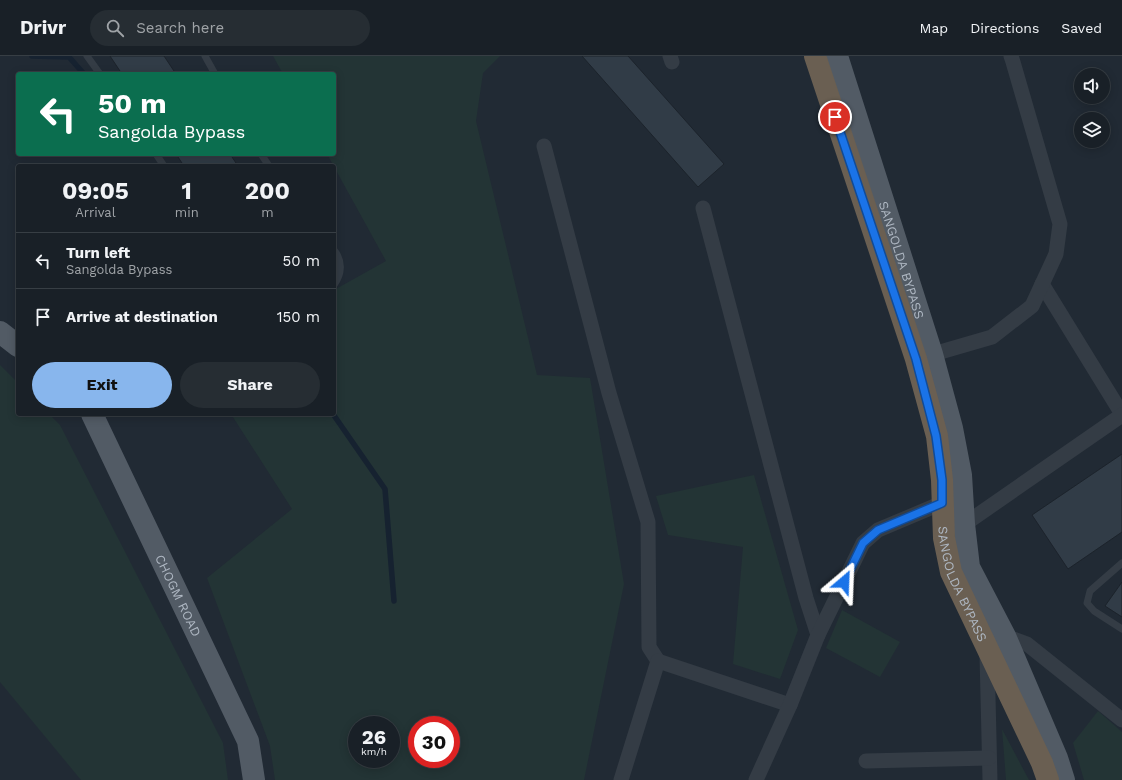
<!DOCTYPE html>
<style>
body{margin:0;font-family:"Work Sans",sans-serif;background:#262d33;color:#f1f3f6;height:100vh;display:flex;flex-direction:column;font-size:15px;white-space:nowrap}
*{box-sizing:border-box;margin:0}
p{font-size:13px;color:#9fa3a7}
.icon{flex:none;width:22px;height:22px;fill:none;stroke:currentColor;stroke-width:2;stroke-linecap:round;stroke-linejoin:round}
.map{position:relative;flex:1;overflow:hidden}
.details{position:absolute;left:16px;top:108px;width:320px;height:252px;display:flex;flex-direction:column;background:#192027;border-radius:4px;box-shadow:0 2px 10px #0003,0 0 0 1px #373e44}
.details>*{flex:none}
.guide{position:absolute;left:16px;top:16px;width:320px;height:84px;border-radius:4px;box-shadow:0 2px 10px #0003,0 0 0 1px #373e44;background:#0b6e4f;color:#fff;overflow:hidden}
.controls{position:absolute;left:1074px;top:12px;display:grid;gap:8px}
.controls a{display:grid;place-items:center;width:36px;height:36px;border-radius:50%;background:#192027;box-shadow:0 2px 10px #0003,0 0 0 1px #373e44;font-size:20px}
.speed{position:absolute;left:348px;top:660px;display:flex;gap:8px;font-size:20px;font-weight:700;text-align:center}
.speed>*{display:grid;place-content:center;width:52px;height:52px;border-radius:50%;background:#192027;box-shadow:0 2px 10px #0003,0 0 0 1px #373e44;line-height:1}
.speed small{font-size:10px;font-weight:400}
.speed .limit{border:6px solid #d22;background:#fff;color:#111}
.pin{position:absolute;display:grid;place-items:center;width:34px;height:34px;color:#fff;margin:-17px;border:2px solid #fff;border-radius:50%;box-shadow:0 1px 4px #0007}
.me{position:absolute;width:44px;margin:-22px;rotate:26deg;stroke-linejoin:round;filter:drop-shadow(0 0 3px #0008)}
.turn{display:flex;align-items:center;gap:14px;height:84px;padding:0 16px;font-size:18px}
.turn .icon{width:52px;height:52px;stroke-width:2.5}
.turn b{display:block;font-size:28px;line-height:34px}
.eta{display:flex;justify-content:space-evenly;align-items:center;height:68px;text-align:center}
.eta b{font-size:24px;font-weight:700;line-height:28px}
.action{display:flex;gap:8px;margin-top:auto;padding:8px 16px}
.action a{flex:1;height:46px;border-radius:24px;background:#88b6ed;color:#111;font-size:16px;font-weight:700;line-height:46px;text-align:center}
.action a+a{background:#262d33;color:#f1f3f6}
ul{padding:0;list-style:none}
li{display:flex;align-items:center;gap:12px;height:56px;padding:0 16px;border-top:1px solid #373e44}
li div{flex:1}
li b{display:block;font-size:15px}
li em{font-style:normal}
header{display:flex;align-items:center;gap:24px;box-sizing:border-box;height:56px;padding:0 20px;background:#192027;border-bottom:1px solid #373e44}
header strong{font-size:19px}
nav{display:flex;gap:22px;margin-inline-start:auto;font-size:14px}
.search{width:280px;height:36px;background:#262d33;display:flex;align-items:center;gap:10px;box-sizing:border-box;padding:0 14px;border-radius:22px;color:#9fa3a7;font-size:15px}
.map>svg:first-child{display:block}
.green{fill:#233435;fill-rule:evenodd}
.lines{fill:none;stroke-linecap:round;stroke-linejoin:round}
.stream{stroke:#162230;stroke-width:5.5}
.building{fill:#313c47;stroke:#1c232b}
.lane{stroke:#343c45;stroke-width:7}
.street{stroke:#343c45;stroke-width:15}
.primary{stroke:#525b65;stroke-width:22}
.highway{stroke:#6a5f52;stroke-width:22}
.route-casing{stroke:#114b97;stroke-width:10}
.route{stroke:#1a73e8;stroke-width:7}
.labels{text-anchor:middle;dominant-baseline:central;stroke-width:4;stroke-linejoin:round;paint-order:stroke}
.street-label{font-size:13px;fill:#aeb7c2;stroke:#1a2129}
</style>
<header>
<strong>Drivr</strong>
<div class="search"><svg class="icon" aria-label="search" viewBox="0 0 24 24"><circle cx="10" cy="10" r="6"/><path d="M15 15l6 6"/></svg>Search here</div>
<nav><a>Map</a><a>Directions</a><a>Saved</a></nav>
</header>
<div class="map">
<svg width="1122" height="724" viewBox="0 0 1122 724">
<rect width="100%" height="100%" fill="#212a34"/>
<g class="green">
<path d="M273,0H500L483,17L476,65L537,319L590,322L624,528L584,724H275L270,690L207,522L292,453L231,358H334V234L386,205L327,98H334V18H283ZM357,669H391V703H357ZM417,669H451V703H417Z"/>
<polygon points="0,309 18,327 18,358 49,358 60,369 223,687 228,724 81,724 0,626"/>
<polygon points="754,419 798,574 780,623 733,608 743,491 668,479 656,440"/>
<polygon points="842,554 900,586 880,621 826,592"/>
<polygon points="1098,655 1122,676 1122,724 1084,724 1073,687"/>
<polygon points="1002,673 1029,724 1006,724"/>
</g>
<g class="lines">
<g class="stream">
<polyline points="32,0 69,1 84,18"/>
<polyline points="333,358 385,433 394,545"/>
</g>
</g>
<g class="building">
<polygon points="110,0 164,0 176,18 122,18"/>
<polygon points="582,0 628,0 724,108 698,131"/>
<polygon points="176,98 230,98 238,110 184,110"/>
<polygon points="1122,398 1122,476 1068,513 1032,459"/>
<polygon points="1122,526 1122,561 1105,550"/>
</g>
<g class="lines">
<g class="lane">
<polyline points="87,0 100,18"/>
<polyline points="205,0 215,18"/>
<polyline points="156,98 164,110"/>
<polyline points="261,98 269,110"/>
<path d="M334,194C343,205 342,218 334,229"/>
<polyline points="1122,507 1090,535 1087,547 1094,555 1122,573"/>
</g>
<g class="street">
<polyline points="670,0 672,6"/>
<polyline points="544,90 609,337 648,466 649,591 658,605"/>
<polyline points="703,152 806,542 818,579"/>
<polyline points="1042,228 1122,358"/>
<polyline points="923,301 992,281 1032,250 1056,198 1060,168 1013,6 1011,0"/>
<polyline points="959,472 1122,359"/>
<polyline points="1000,583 1005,580 1027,588 1122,664"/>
<polyline points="987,599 990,724"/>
<polyline points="866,705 989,702"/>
<polyline points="621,724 658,605 790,649"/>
<polyline points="756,724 790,649 818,579 863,487 878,474 942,447"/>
</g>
<g class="primary">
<path id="s1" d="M837,0L932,298L952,372L961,419L964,468L969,511L1005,580L1057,702L1064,724"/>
<polyline points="0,276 18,290"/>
<path id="s2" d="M92,358L248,685L254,724"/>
</g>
<path class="highway" id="s3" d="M815,0L916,303L937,380L942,424L944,482L951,516L1042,707L1048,724"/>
</g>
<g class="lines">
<g class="route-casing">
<polyline id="route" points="835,61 916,303 936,380 942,424 942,447 878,474 863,487 844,526"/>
</g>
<use href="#route" class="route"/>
</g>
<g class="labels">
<g class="street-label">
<text stroke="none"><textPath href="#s1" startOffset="214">SANGOLDA BYPASS</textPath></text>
<text stroke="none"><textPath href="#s3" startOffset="551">SANGOLDA BYPASS</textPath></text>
<text stroke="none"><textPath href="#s2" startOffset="201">CHOGM ROAD</textPath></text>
</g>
</g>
</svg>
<div class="controls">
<a><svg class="icon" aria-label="sound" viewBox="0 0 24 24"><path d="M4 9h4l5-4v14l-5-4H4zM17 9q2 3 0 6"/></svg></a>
<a><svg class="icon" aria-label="layers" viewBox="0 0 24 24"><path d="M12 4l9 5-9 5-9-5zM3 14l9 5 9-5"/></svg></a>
</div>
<div class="speed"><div>26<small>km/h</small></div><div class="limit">30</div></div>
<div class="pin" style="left:835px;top:61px;background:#d93025"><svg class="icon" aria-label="arrive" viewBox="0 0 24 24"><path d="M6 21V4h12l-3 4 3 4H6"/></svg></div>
<svg class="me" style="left:844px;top:526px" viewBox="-20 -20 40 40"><path d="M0-17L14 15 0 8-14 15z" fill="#1a73e8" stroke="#fff" stroke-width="4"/></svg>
<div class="guide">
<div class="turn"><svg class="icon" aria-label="left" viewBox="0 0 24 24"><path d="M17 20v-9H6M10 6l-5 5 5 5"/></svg><div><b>50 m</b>Sangolda Bypass</div></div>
</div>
<section class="details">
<div class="eta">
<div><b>09:05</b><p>Arrival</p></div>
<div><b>1</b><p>min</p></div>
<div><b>200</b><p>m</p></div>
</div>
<ul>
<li><svg class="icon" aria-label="left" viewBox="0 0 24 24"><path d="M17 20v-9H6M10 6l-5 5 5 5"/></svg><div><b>Turn left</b><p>Sangolda Bypass</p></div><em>50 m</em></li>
<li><svg class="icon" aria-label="arrive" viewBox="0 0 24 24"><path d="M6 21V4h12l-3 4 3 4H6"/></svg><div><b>Arrive at destination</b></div><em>150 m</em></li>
</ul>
<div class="action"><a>Exit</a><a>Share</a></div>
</section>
</div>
